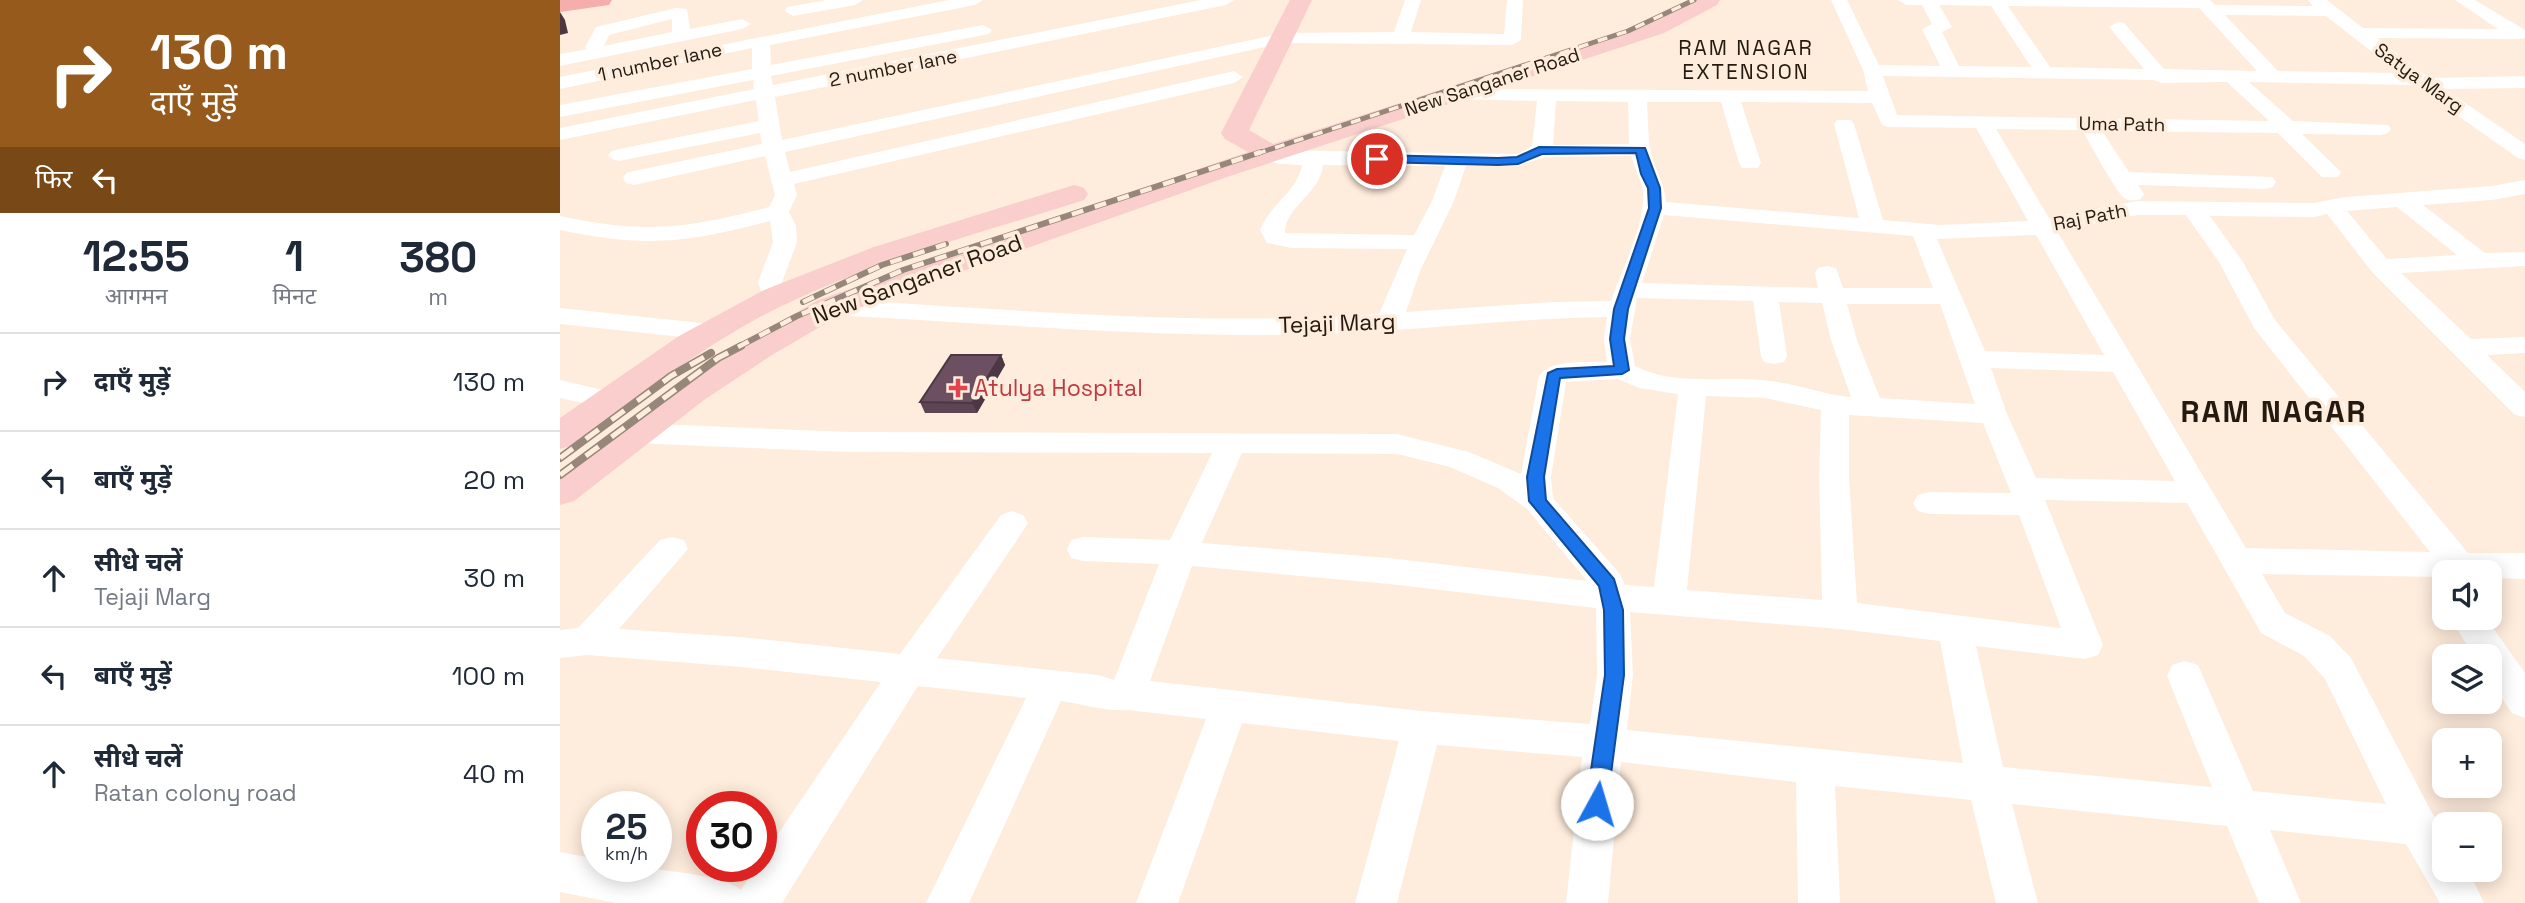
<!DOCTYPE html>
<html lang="hi">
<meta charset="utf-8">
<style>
body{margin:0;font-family:"Space Grotesk","Noto Sans Devanagari",sans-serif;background:#f6f6f7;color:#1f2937;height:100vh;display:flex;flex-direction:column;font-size:26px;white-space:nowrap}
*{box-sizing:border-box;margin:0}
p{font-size:23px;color:#747a83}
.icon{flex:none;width:38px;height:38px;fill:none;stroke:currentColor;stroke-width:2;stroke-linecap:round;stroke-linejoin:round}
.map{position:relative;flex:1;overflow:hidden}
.panel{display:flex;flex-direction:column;background:#fff;width:560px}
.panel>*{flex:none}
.top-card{background:#965a1c;color:#fff;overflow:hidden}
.controls{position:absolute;left:1872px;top:560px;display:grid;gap:14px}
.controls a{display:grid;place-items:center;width:70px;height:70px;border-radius:14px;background:#fff;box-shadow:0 4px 18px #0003;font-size:35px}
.speed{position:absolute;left:21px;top:791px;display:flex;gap:14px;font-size:35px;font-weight:700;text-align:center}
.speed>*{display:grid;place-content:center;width:91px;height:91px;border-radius:50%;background:#fff;box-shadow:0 4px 18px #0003;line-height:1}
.speed small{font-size:18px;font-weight:400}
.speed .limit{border:10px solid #d22;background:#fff;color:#111}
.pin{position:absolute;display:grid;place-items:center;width:60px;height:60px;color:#fff;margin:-30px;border:4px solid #fff;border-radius:50%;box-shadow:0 2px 7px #0007}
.me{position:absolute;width:77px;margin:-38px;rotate:6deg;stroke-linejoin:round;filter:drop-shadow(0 0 5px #0008)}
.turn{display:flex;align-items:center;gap:24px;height:147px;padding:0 35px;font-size:32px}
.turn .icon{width:91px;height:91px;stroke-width:2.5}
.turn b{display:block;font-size:49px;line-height:60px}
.then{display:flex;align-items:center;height:66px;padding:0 35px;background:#0003;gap:14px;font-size:26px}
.eta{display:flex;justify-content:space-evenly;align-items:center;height:119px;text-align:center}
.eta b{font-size:42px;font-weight:600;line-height:49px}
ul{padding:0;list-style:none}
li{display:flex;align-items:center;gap:21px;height:98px;padding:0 35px;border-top:2px solid #e0e1e3}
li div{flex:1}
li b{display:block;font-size:26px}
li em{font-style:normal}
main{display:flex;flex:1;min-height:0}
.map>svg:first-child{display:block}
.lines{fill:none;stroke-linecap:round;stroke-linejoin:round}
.minor{fill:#fff;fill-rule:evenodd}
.major{fill:#f9cecd;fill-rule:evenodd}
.highway{fill:#f5aeab;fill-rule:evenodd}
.rail-far2-casing{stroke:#96877a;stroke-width:5}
.rail-far1-casing{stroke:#96877a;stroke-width:6}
.rail-casing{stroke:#96877a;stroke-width:8}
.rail-far2{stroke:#feecdc;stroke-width:3.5;stroke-dasharray:10;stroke-linecap:butt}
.rail-far1{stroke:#feecdc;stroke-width:4.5;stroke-dasharray:12;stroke-linecap:butt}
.rail{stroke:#feecdc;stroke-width:5;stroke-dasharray:16;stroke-linecap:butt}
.wall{fill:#5d4554}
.shaded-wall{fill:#4c3845}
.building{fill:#6c5062;stroke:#4c3845;stroke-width:2}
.route{fill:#1a73e8;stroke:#114b97;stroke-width:2}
.health-dot{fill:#e0444e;stroke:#feecdc;stroke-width:2.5}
.labels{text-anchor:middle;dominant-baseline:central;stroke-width:7;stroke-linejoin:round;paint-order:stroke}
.far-street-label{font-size:19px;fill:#241a10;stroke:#feecdc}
.far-quarter-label{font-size:21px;letter-spacing:2px;fill:#241a10;stroke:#feecdc}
.street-label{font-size:23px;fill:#241a10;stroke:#feecdc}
.health-label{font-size:23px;fill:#be3a42;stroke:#feecdc;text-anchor:start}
.district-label{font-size:30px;font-weight:bold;letter-spacing:2px;fill:#241a10;stroke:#feecdc}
</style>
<main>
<section class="panel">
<div class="top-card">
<div class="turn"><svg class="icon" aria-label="right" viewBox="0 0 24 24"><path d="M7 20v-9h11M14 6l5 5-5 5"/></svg><div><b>130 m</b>दाएँ मुड़ें</div></div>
<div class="then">फिर<svg class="icon" aria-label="left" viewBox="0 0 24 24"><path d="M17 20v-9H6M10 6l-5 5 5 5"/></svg></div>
</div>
<div class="eta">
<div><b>12:55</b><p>आगमन</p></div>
<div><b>1</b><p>मिनट</p></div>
<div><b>380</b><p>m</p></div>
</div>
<ul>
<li><svg class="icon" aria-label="right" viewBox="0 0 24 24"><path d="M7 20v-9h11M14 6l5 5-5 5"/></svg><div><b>दाएँ मुड़ें</b></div><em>130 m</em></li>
<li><svg class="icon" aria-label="left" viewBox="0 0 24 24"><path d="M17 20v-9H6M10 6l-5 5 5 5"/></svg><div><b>बाएँ मुड़ें</b></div><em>20 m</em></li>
<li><svg class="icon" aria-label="ahead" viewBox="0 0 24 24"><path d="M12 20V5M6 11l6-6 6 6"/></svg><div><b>सीधे चलें</b><p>Tejaji Marg</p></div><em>30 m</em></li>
<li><svg class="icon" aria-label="left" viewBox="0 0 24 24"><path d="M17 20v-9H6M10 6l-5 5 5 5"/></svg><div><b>बाएँ मुड़ें</b></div><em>100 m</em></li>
<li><svg class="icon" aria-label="ahead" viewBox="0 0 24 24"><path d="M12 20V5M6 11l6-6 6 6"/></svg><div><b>सीधे चलें</b><p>Ratan colony road</p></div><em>40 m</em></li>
</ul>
</section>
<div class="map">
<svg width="1965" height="903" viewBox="0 0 1965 903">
<rect width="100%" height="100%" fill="#feecdc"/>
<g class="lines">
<g class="minor">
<polygon points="267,0 303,0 295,5 233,16 225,11 227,7"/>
<path d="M389,0H423L415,5L210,45L211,65L423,25L432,30L429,34L211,76L213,85L641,0H674L666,5L215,97L222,140L724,33L834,32L845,0H861L851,32L944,34L947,0H963L961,40L952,45L724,43L225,152L230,172L674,71L683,77L674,83L234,184L237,195L229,212L236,226L237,242L222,282L227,298L223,303L214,306L205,303L198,282L213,242L210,221C127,243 85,248 0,230V216C84,234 126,229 209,207L215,195L205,156L74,185L66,183L63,178L66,173L74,171L202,144L200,133L59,161L52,159L48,155L52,151L59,149L199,121L196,100L0,140V128L194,89L193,80L0,117V105L192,69V48L0,89V77Z"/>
<path d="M1271,0H1287L1319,65L1380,66L1362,29L1372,24L1362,5H1346L1338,0H1650L1655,5L1753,6L1748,0H1767L1803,28L1938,29L1895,0H1915L1965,30V38L1959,39L1817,38L1869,78L1965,76V88L1885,89L1965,144V160L1958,158L1854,85L1689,82L1733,121L1828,125L1831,129L1828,133L1821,135L1742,134L1781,172L1778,177H1762L1718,133L1542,131L1569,172L1713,177L1716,182L1713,187L1705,189L1578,185L1584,194L1581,199C1575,200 1569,202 1564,198C1554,189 1531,145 1522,130L1436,129L1489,218L1577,201L1754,203L1785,197L1932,186L1965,180V194L1932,200L1863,205L1925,253L1965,252V266L1841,273L1911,339L1965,337V353L1927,355L1965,392V417L1955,415L1812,272L1767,214L1754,217L1650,216L1683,262L1715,320L1908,553H1965V579L1930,578V572H1885V577L1702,574L1725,613L1770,636L1791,658L1872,813L1885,831V870H1908L1924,903H1880L1846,844L1710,830L1741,903H1699L1667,826L1452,804L1478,903H1436L1411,800L1275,786L1280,903H1238L1236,782L1061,762L1048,903H1006L1022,757L877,745L837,903H795L839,741L682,723L618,903H576L646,719L567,710C549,712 521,704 501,701L409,903H366L466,698L358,686L222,903H56L0,892V852L37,859V866C67,866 160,872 181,890L197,866H201V859L321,682L181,667L27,655L0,658V630L18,628L100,540L112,537L124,540L128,549L59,629L181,637L340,654L441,515L452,511L463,515L468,523L463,531L377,658L538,675L554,680L599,564L523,561L511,558L507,549L511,540L523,537L610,540L652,453L289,452L73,443L63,440L58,433L63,426L73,423L289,432L837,434L909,452L961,474L979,376C991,358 1028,363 1047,362L1044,339L1047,317C952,318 857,331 762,334C598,339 433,323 270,315L261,312L257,307L261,302L270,299C452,309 636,327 819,314L847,249L732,248L707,243L700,230C710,205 739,189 742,165C728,164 710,166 700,154L704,150L958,154L972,146L977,101L890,99L887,95L890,91L897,89L1308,91L1303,70ZM1379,5L1431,6L1471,67L1399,66L1382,32L1392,27ZM1448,6L1639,8L1697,71L1604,69L1564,23L1558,22L1549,27L1584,69L1490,67ZM1665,15L1766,16L1839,73L1718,71ZM1323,76L1594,80L1601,83L1667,82L1709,121L1337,115ZM996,101L1068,102L1069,144L993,145ZM1087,102H1161L1179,163L1182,168H1198L1201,163L1181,102L1312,103L1322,125L1329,127L1416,128L1468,221L1380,225L1323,220L1294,124L1291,120H1277L1274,124L1299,218L1106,202C1105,184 1095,170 1091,153C1088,137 1088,118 1087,102ZM1071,156C1074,168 1082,181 1083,192C1086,223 1061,271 1051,301L992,302L846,312L860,271L894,201L906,166H958L985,157ZM763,165L885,166L872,201L854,235L725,233C725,206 761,193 763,165ZM1837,207L1897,255L1827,259L1787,211ZM1104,215L1353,236L1373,288H1283L1276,268L1267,266L1258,268L1255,273L1258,288L1082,283ZM1577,215H1626L1659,262L1694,328L1870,552L1686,548L1497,231ZM1474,235H1476L1544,355L1425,351L1377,239ZM1077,298L1193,301L1201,356L1204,362L1214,364L1224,362L1227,356L1219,302L1262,303L1271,340L1291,397C1264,395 1238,384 1210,381C1166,375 1116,387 1075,366L1070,339ZM1287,304H1380L1415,404L1320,398L1297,340ZM1431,368L1553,372L1615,481L1476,478L1447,414ZM1058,379L1079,388L1118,394L1094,587L1065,585L1060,574L993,498L991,477L1006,382ZM1146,396L1205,398L1261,410L1259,478L1262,600L1127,590ZM1289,415L1423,423L1451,493L1369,492L1358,495L1353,503L1358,511L1369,514L1459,515L1501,628L1297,603L1289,478ZM682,453L837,454L890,467L938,488L967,509L1027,581L829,558L642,543ZM1485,500L1627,503L1701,633L1744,656L1765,679L1826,804L1693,791L1638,665L1625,661L1612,665L1607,676L1652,787L1443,767L1416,646L1525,659L1538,655L1543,645ZM632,566L829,584L1036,608L1037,675L1030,724L862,711L590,681ZM1070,612L1280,629L1380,641L1403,763L1067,730L1073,675Z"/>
<path d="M116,8L127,9L130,29L182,19L191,24L182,29L0,66V54L27,49L25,47L36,27ZM112,19V32L44,46L49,35Z"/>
<polygon points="0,308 150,324 159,326 163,332 159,338 150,340 0,324"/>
<polygon points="0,380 61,394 65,400 61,406 51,409 0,398"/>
<polygon points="1890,618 1926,618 1965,673 1965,718 1952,713 1930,681 1930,656 1914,656"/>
</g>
<g class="major">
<polygon points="730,0 752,0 689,130 713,144 1088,23 1133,0 1160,0 1157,5 1104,33 667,177 282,314 212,355 144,400 14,501 0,505 0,470 153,361 258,300 688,152 665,139 661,133"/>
<path d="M514,185L524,188L528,194L524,200C415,235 300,264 198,318C132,354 73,401 13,445L0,449V418L119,336L204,290L314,247Z"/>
</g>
<polygon class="highway" points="0,0 52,0 49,5 0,12"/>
<g class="rail-far2-casing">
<polyline id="rail-far2" points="696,154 1068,31 1134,0"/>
</g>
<g class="rail-far1-casing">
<g id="rail-far1">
<polyline points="243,302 322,265 386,244"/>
<polyline points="178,347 237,316 343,270 701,152"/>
</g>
</g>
<g class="rail-casing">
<g id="rail">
<polyline points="0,458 111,376 151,353"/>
<polyline points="0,475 158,358 181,346"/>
</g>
</g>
<use href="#rail-far2" class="rail-far2"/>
<use href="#rail-far1" class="rail-far1"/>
<use href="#rail" class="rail"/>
</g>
<polygon class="wall" points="441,355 445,365 417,413 365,413 360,402"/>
<g class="shaded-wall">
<polygon points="0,12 5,20 8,33 0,35"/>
<polygon points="441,355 445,365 417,413 412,403"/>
</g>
<polygon class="building" points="391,355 441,355 412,403 360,402"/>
<polygon class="route" points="979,147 1085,148 1100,188 1101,208 1068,309 1064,339 1069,370 1062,374 1000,378 984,477 986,500 1054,579 1063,610 1064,675 1047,804 1044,811 1037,814 1029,811 1026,804 1045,675 1044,610 1039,586 969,501 967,477 988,373 997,369 1054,366 1050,339 1054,309 1089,208 1088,188 1081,174 1076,153 982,154 958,164 938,165 817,162 811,159 817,155 938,158 957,157"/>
<path class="health-dot" d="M394.5 377.5h7v7h7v7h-7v7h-7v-7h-7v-7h7z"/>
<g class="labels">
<g class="far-street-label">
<text transform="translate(100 62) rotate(-12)">1 number lane</text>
<text transform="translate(333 68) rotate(-11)">2 number lane</text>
<text transform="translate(1859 78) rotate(36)">Satya Marg</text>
<text transform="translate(932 82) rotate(-18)">New Sanganer Road</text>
<text transform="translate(1562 124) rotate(1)">Uma Path</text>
<text transform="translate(1530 217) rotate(-11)">Raj Path</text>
</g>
<g class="far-quarter-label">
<text x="1186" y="47">RAM NAGAR<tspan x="1186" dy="24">EXTENSION</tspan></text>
</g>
<g class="street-label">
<text transform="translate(357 279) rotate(-20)">New Sanganer Road</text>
<text transform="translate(777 323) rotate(-2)">Tejaji Marg</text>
</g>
<g class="health-label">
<text x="414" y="388">Atulya Hospital</text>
</g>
<g class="district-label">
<text x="1714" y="411">RAM NAGAR</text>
</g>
</g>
</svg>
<div class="controls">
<a><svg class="icon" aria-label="sound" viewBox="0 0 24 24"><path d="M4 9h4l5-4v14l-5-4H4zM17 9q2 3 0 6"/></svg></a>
<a><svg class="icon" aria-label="layers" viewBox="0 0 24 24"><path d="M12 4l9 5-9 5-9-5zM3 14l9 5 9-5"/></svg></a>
<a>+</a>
<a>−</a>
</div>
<div class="speed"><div>25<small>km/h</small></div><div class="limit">30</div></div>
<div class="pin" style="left:817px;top:159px;background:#d93025"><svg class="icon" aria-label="arrive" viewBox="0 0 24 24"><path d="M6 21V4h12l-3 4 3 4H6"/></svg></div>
<svg class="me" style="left:1037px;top:804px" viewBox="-20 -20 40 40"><circle r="19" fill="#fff"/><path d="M0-13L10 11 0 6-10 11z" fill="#1a73e8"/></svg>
</div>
</main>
